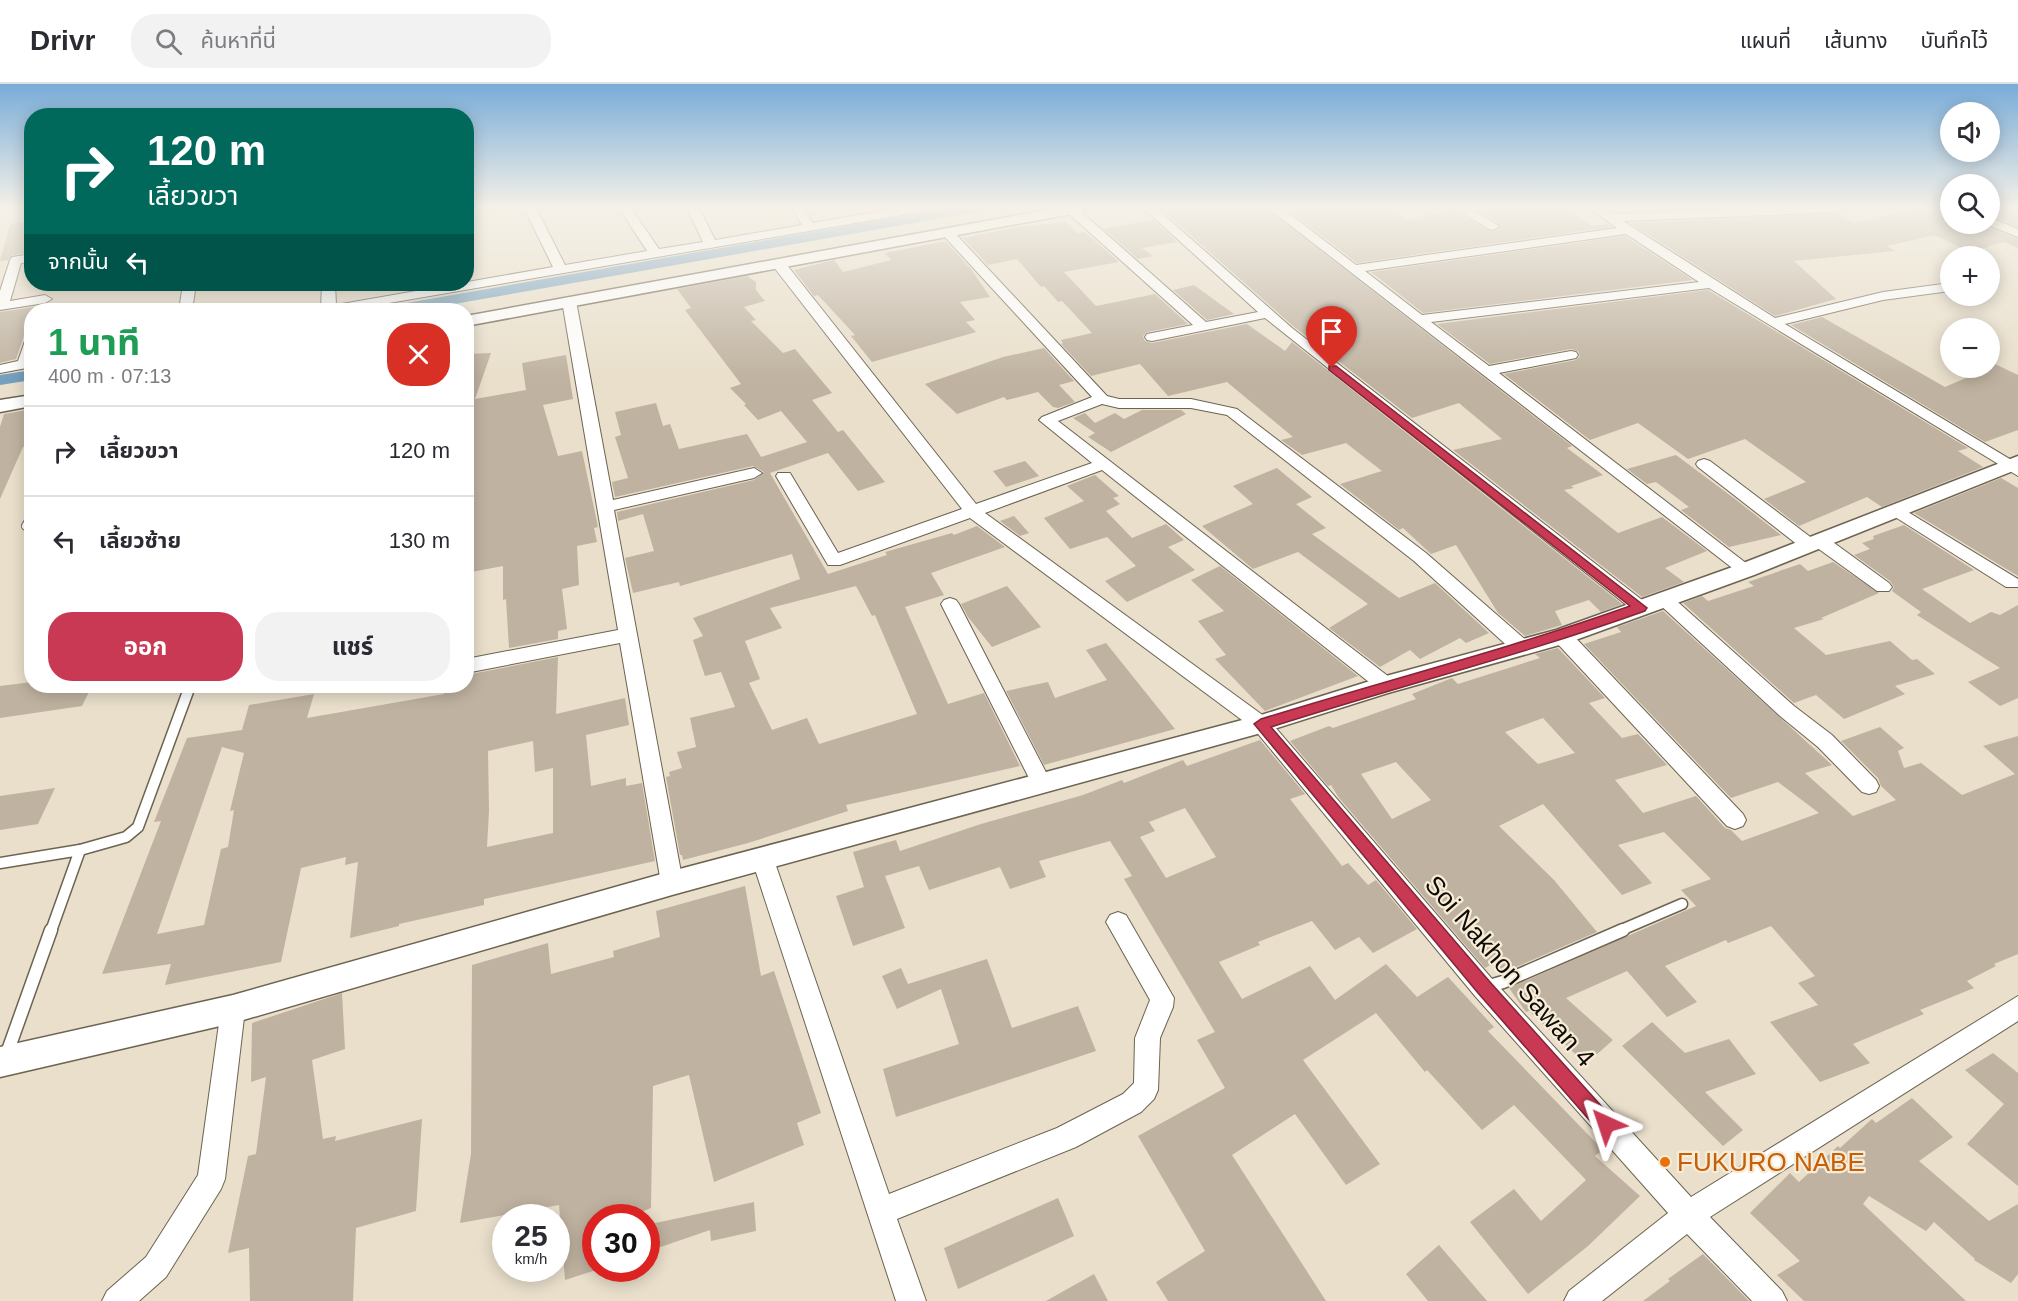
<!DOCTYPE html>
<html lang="th">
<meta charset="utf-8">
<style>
body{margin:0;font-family:Arial,"Noto Sans Thai",sans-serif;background:#f2f2f3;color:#2b2b33;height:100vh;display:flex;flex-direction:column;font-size:22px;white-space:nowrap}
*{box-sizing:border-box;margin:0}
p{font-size:20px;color:#7c7c81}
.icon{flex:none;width:33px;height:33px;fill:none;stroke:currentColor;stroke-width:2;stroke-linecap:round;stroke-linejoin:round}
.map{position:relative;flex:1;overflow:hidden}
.side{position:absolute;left:24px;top:219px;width:450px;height:390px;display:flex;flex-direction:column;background:#fff;border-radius:24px;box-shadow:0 3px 15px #0003}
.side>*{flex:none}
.banner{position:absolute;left:24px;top:24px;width:450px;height:183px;border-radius:24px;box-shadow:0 3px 15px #0003;background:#00695c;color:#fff;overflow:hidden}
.controls{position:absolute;left:1940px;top:18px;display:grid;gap:12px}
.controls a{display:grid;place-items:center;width:60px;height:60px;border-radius:50%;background:#fff;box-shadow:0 3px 15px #0003;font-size:30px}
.speed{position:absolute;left:492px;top:1120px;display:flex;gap:12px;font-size:30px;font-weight:700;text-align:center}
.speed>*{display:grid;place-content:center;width:78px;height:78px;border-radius:50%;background:#fff;box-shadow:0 3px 15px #0003;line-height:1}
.speed small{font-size:15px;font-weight:400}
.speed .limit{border:9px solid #d22;background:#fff;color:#111}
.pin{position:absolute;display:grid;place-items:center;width:51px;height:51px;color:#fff;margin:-62px -26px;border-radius:50% 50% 50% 0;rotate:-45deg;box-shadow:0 0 6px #0007}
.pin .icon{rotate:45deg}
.me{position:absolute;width:66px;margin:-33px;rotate:318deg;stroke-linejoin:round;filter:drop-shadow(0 0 4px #0008)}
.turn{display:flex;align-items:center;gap:21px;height:126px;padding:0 24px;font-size:27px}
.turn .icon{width:78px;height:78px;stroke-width:2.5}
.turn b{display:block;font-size:42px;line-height:51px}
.then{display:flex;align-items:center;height:57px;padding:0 24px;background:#0003;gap:12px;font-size:22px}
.round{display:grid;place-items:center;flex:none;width:63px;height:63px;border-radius:24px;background:#f2f2f3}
.head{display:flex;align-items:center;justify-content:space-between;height:102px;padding:0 24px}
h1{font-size:36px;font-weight:700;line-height:45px;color:#1e9e55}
.action{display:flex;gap:12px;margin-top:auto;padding:12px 24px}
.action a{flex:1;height:69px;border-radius:24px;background:#ca3953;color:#fff;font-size:24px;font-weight:700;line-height:69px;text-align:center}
.action a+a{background:#f2f2f3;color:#2b2b33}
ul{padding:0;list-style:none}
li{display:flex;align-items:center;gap:18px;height:90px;padding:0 24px;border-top:2px solid #e1e1e2}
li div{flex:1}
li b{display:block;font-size:22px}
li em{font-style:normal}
header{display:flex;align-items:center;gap:36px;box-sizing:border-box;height:84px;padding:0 30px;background:#fff;border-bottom:2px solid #e1e1e2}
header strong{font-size:28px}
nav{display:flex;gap:33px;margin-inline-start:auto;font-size:21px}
.search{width:420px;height:54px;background:#f2f2f3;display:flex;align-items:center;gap:15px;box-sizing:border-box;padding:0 21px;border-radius:24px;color:#7c7c81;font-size:22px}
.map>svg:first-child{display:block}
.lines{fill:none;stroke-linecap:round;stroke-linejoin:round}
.canal{fill:#749fbf;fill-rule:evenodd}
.building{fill:#bfb2a0;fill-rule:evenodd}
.service-far2-casing{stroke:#6c6351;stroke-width:10}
.service-far1-casing{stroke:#6c6351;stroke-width:13}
.service-casing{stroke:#6c6351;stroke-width:15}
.minor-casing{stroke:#6c6351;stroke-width:2}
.tertiary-casing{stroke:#6c6351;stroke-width:3}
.service-far2{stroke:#fff;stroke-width:8}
.service-far1{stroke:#fff;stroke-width:10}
.service{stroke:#fff;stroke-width:12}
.minor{fill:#fff;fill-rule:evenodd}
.tertiary{fill:#fff;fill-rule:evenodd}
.route{fill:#ca3953;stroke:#832536;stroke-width:1.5}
.food-dot{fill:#e8710a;stroke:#f7ecd8;stroke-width:2}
.labels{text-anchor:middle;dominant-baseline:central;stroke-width:4.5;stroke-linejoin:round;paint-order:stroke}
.near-street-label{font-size:26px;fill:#0e0b05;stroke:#f7ecd8}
.near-food-label{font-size:26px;fill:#c56008;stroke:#f7ecd8;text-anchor:start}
</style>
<header>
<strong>Drivr</strong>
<div class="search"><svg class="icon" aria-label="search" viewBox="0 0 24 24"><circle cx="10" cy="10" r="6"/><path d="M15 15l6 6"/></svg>ค้นหาที่นี่</div>
<nav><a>แผนที่</a><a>เส้นทาง</a><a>บันทึกไว้</a></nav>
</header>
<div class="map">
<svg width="2018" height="1217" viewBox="0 0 2018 1217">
<rect width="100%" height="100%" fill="#e9dfcb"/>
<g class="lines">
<g class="canal">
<polygon points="950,124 983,124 976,128 420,226 387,226 395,221"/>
<polygon points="32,286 32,296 0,301 0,291"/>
</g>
</g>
<g class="building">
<polygon points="1160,124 1266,124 1572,362 1567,364 1603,391 1571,402 1574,404 1564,406 1618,449 1662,433 1707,467 1665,484 1684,498 1642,513 1453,366 1502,355 1459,319 1412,334 1293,242"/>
<polygon points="1286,124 1392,124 1407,137 1452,125 1492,148 1501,141 1474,124 1566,124 1592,142 1608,140 1611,143 1357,179"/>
<polygon points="1922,124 1950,124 1950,140 1983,140 1984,142 2018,155 2018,164 2004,158 1971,168 1934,151 1887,162 1895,167 1794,177 1836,215 1775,232 1630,139 1839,129 1854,139"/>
<polygon points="1989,124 2018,124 2018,143 1989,131"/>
<polygon points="32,136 32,168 12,171 8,176 0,177 10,140"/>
<polygon points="1153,136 1177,158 1142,164 1153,172 1138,175 1104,145"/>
<polygon points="1066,138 1077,149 1085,148 1119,178 1064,188 1096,222 1155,210 1188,240 1147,248 1143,252 1145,257 1152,259 1247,240 1285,267 1292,258 1622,520 1601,528 1589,516 1555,527 1562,541 1525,552 1498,529 1456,461 1431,470 1403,444 1399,446 1340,400 1382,387 1346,359 1302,371 1281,356 1293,353 1227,298 1168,312 1140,280 1091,292 1061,260 1063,259 1061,256 1092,249 1062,217 1058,218 1044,202 1041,203 1017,175 988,181 963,154 1018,143"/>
<polygon points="1625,152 1693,196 1423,229 1371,188"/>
<polygon points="940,158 946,158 971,185 990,213 960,218 975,236 966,238 976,248 872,278 851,252 855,251 818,211 814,212 794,186 834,176 843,188 891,176 885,169"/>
<path d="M747,192L756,198V206L765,217L744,223L756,236L751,237L783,269L795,265L832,309L812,316L838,348L843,346L885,398L858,407L828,369L770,389L828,490L887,471L885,468L952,449L954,451L977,442L1005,463L931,489L944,511L905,523L948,620L984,609L1020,682L846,721L848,727L748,759L683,776L682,771H680L666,693L670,692L669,688L682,684L677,668L696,663L690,634L735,623L721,588L705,592L693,556L703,552L693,534L800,495L792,470L680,502L679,498L633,509L625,474L654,467L643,430L618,437L617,428L754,396L764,388L753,382L615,413L612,398L628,394L615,353L621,351L615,328L656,319L663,342L670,340L679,365L747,350L761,373L807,358L781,327L758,336L744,321L746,320L730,304L741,300L685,226L691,224L677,205ZM856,502L872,532L875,531L917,630L819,660L807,634L772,646L749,599L760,595L745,557L782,544L770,524Z"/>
<polygon points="1194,201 1234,230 1207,236 1173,206"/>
<polygon points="1708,206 1968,364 1958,367 1983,383 1882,423 1867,413 1799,442 1764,415 1806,398 1745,355 1688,375 1638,339 1590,356 1504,290 1576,276 1580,272 1578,267 1571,265 1490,280 1437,240"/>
<polygon points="34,223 16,275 0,279 0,228"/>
<polygon points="1822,233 1945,303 1989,284 1993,279 2018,291 2018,346 1985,358 1791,241"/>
<polygon points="1044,264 1074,297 1059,301 1075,318 1058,324 1053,323 1038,308 1007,316 1004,313 957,330 925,300 1003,273"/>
<polygon points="491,269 475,315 526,306 522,279 566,271 573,315 543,321 558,372 582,367 598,443 594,444 597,458 577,462 579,501 562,505 567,545 558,547 558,555 509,564 506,515 503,516 503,482 466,489 466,270"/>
<polygon points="32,325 32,361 23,363 0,415 0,343 4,330"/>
<polygon points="1142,326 1181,326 1186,330 1111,368 1088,353 1095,349 1073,334 1085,329 1095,339 1115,329 1124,335"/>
<polygon points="1676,371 1735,415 1781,451 1729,463 1681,426 1689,423 1656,398 1647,400 1627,385"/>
<polygon points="1025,377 1039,392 1006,403 993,387"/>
<polygon points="1277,384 1312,413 1296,420 1326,444 1312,450 1399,514 1435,499 1489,549 1466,559 1460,554 1420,575 1410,566 1380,583 1329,544 1368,520 1298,468 1253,485 1202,442 1253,420 1233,402"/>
<polygon points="1095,391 1119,412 1113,414 1120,420 1106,427 1132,454 1166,440 1184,456 1168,463 1195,486 1127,518 1105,497 1136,482 1107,453 1070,465 1044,434 1084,417 1067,402"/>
<polygon points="2001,394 2018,404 2018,492 1914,429"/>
<polygon points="1014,432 1029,449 1020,452 1000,437"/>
<polygon points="1904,441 1974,486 1922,505 1970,539 1991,528 2000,531 2018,521 2018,614 2000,622 1968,598 2000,584 1917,531 1921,528 1892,507 1894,503 1890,497 1854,471 1870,465 1862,459 1874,455 1873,452"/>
<polygon points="1833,478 1879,509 1821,534 1824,535 1794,544 1826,571 1890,557 1912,576 1917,575 1935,590 1895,602 1905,610 1844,635 1816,611 1794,619 1683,519 1702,512 1708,517 1754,502 1748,498 1800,480 1808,487"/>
<polygon points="1220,482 1358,592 1265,627 1215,575 1226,571 1198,537 1224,527 1191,496"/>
<polygon points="1007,502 1041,543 992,563 968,533 961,520"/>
<path d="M1663,527L1832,681L1805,689L1853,732L1896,716L1881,702L1878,694L1841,657L1880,643L1904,664L1898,667L1904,684L1921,679L1962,711L2015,690L1983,662L2018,652V870L1994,880L1996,882L1967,897L1974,904L1920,926L1924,930L1853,960L1870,979L1820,998L1770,938L1818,921L1798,899L1815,892L1771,842L1728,859L1726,856L1665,882L1697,918L1667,933L1627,887L1566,914L1613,956L1586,980L1529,927L1526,928L1509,904L1696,822L1681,806L1711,795L1664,748L1618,761L1652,799L1622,811L1543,720L1499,742L1554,796L1597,848L1500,890L1492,880L1485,884L1339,714L1331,701L1328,702L1290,657L1329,642L1333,644L1416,615L1412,610L1452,594L1458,600L1540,574L1535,570L1558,564L1605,614L1589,619L1622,654L1638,650L1667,681L1615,696L1643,729L1696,712L1725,744L1731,746L1742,757L1819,729L1778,698L1731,714L1584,560L1621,548L1617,543ZM1543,634L1575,669L1538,680L1505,648ZM1396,678L1431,716L1392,735L1361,690Z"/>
<polygon points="1106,559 1175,645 1044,681 1006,607 1048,598 1055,614 1107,596 1086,566"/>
<path d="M558,573L556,630L625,614L629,641L586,651L591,702L626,694V702L642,699L655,777L484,815V821L399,840V842L350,854L358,778L345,781L346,773L301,784L281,878L165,901L171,880L102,890L161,737L154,738L187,654L242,646L249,621L314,610L307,634L444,610V602H466V591ZM533,657L535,688L553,684V749L487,763L489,727L488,667ZM222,663L244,669L230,727L234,726L228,763L221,765L204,841L157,850Z"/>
<polygon points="32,598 32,602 92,602 82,622 0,634 0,602"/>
<path d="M1260,656L1305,710L1290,715L1342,782L1348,779L1368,801L1376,796L1417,845L1373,869L1359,853L1335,866L1312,837L1258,858L1260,861L1219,878L1242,915L1310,882L1335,916L1386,880L1417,913L1448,893L1494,943L1488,947L1603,1066L1595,1072L1640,1112L1588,1162L1528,1210L1470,1138L1514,1105L1541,1137L1586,1096L1514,1021L1482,1046L1427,986L1425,988L1376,929L1303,976L1380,1080L1346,1101L1295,1030L1232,1071L1326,1217H1168L1156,1198L1205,1167L1138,1052L1225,1004L1197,956L1215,948L1124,795L1132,792L1110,757L1039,777L1046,793L1010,805L1000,783L929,806L919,782L885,792L905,844L853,862L836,812L864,803L853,768L896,756L900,767L981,740L1083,711L1122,696L1124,699L1183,676L1187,682ZM1185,724L1216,773L1166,794L1140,753L1155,747L1149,738Z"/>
<polygon points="55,704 38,740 0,746 0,712"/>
<polygon points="745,802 761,892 774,887 821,1029 797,1039 804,1061 714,1098 689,991 653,1002 651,1124 636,1130 637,1134 596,1134 596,1186 565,1196 559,1121 460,1139 471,1070 472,881 548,859 551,890 614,873 613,867 660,853 656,827"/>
<polygon points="987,875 1012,944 1078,922 1096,967 896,1033 883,985 959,960 941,905 897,925 882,892 901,884 908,900"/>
<polygon points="342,909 345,965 312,976 323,1055 336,1052 335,1057 422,1035 416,1127 356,1144 353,1217 250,1217 249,1164 228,1169 248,1072 256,1070 266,993 251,998 252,939"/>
<polygon points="1652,938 1685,969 1729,955 1756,990 1705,1008 1743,1046 1723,1062 1622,962"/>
<polygon points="1993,969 2018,989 2018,1102 1967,1060 2004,1020 1965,986"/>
<polygon points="1912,1014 1953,1053 1919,1077 1989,1137 2018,1120 2018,1190 2011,1199 1974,1176 1975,1175 1934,1138 1926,1147 1869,1112 1863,1120 1966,1217 1804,1217 1777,1191 1800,1177 1750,1129 1790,1089 1799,1098 1838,1062 1840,1064 1872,1035 1876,1039"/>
<polygon points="1058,1114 1074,1152 958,1205 944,1164"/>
<polygon points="754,1118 756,1147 711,1157 710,1146 646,1168 646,1141"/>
<polygon points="1439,1161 1487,1217 1428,1217 1406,1190"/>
<polygon points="1703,1170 1749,1217 1643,1217 1670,1197 1668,1195"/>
<polygon points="1094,1190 1108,1217 1046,1217"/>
</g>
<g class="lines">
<g class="service-far2-casing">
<polyline id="service-far2" points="26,442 32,432"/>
</g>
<g class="service-far1-casing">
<g id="service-far1">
<polyline points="80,766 126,753 138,743 190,602"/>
<polyline points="0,779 80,766 51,847"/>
<polyline points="1619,847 1682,820"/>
</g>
</g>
<g class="service-casing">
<g id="service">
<polyline points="1486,903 1503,898 1623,846"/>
<polyline points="6,972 51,846"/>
</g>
</g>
<g class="minor-casing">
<g id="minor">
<polygon points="524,124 536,124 565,181 647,167 619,124 631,124 659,165 703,158 687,124 699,124 715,156 802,141 792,124 804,124 813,139 898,124 926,124 920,128 348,226 321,226 322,200 335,200 336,221 553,183"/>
<polygon points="1067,124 1077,124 1206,238 1258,228 1143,124 1156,124 1292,244 1646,519 1649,523 1646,527 1640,529 1634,527 1265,234 1152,257 1147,256 1145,253 1147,250 1193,241 1068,129"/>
<path d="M1268,124H1282L1356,181L1617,144L1589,124H1603L1613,130L1752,124H1843L1837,128L1623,137L1775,234L1883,208L1950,199V207L1883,216L1785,240L2018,380V392L1709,204L1431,238L1489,282L1571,267L1576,268L1578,271L1576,274L1499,289L1755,486L1752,490H1740ZM1626,150L1699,198L1422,231L1365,187Z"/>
<polygon points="1454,124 1469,124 1499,142 1493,146 1489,145"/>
<polygon points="1989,133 2018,145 2018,153 1985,140 1989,140"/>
<polygon points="947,144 951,145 1107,312 1119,315 1191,315 1237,325 1426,469 1528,558 1530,563 1528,568 1521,570 1514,568 1414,477 1227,331 1191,324 1119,324 1102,320 1058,337 1393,596 1396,601 1393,606 1386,608 1379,606 1102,386 985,429 1268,635 1493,896 1691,1113 2018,912 2018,937 1710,1133 1782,1207 1787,1217 1752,1217 1687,1150 1602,1217 1564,1217 1569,1207 1668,1129 1475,912 1254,645 970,434 840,481 828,481 776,392 778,389 790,389 838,469 962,425 773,182 772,179 773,176 783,176 976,420 1092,379 1039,336 1042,333 1092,313 943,151 941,148"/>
<polygon points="32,170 32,178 21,179 10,217 45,211 52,215 45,219 0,226 0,207 10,176 12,173"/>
<polygon points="183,200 196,200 192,226 179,226"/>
<polygon points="569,213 576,217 613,416 754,384 762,389 754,394 614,426 683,799 680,806 672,809 664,806 661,799 620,559 466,589 466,575 618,546 562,217"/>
<polygon points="32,253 32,283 0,289 0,281 18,277 25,257"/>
<polygon points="1704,375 1710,377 1813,455 1820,451 1826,453 1889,499 1892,503 1889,507 1877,507 1816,463 1809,467 1803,465 1698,383 1696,380 1698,377"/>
<polygon points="1898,422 2018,495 2018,503 2006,503 1892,431 1890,427 1892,423"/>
<polygon points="1664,509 1670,511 1794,622 1832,651 1876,696 1879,702 1876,708 1869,710 1862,708 1818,663 1780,632 1658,519 1655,515 1658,511"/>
<polygon points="950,514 956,516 959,520 1052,700 1049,706 1042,708 1035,706 1032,700 941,520 944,516"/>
<polygon points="1562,545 1569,547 1743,730 1746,736 1743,742 1735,745 1727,742 1555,557 1553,552 1555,547"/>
<polygon points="763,767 771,769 774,776 889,1110 1057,1044 1123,1010 1134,999 1135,954 1150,916 1110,845 1106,838 1110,831 1118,828 1126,831 1174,914 1173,923 1160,954 1158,1006 1154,1015 1141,1028 1076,1063 897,1135 926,1217 896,1217 752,776 755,769"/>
<polygon points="233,914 242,917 245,925 225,1095 221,1105 166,1193 139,1217 102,1217 107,1207 146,1173 198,1091 221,925 224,917"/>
</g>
</g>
<g class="tertiary-casing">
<g id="tertiary">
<polygon points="1057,124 1089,124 1082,128 466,242 466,232"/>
<polygon points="32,311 32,322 0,328 0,316"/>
<polygon points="2018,372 2018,385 1754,491 1570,558 1388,609 1261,649 672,811 233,939 0,993 0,963 233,911 672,787 1261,631 1386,592 1556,546 1738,481"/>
</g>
</g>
<use href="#service-far2" class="service-far2"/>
<use href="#service-far1" class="service-far1"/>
<use href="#service" class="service"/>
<use href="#minor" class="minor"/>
<use href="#tertiary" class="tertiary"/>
</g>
<linearGradient id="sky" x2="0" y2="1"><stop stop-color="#79acd8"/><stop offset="0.42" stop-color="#f5f1e8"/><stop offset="1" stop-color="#f5f1e8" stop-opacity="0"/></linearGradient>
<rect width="2018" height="295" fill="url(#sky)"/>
<path class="route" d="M1329,282H1336L1647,524L1645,527C1522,571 1396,603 1271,643L1490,898L1612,1034L1615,1040L1612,1047L1606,1049L1599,1047L1478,909L1254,640L1261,635C1384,597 1509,565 1630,522L1329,286Z"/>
<circle class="food-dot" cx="1665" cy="1078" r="6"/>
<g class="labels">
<g class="near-street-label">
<text transform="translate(1510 887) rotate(49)">Soi Nakhon Sawan 4</text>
</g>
<g class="near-food-label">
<text x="1677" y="1078">FUKURO NABE</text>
</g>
</g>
</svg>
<div class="controls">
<a><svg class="icon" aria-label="sound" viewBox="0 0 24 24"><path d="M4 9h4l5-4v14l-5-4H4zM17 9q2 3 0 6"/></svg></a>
<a><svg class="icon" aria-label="search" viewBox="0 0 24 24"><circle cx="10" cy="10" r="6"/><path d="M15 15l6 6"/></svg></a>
<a>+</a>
<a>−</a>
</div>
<div class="speed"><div>25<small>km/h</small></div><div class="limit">30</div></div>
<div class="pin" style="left:1332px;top:284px;background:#d93025"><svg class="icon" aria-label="arrive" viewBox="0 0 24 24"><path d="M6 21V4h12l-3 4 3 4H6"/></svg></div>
<svg class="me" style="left:1606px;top:1040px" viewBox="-20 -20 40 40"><path d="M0-17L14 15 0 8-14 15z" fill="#ca3953" stroke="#fff" stroke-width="4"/></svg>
<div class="banner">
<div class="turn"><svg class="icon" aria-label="right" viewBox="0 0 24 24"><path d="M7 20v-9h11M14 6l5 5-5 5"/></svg><div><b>120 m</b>เลี้ยวขวา</div></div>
<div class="then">จากนั้น<svg class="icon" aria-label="left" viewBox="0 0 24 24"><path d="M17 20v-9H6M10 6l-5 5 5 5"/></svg></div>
</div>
<section class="side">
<div class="head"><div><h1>1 นาที</h1><p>400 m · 07:13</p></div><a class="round" style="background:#d93025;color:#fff"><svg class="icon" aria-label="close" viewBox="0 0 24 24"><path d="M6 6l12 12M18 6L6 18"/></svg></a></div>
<ul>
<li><svg class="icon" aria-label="right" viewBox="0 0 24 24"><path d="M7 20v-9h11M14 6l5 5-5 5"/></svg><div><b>เลี้ยวขวา</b></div><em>120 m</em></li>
<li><svg class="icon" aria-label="left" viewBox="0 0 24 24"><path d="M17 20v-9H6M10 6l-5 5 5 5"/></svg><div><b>เลี้ยวซ้าย</b></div><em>130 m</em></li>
</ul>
<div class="action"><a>ออก</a><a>แชร์</a></div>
</section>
</div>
